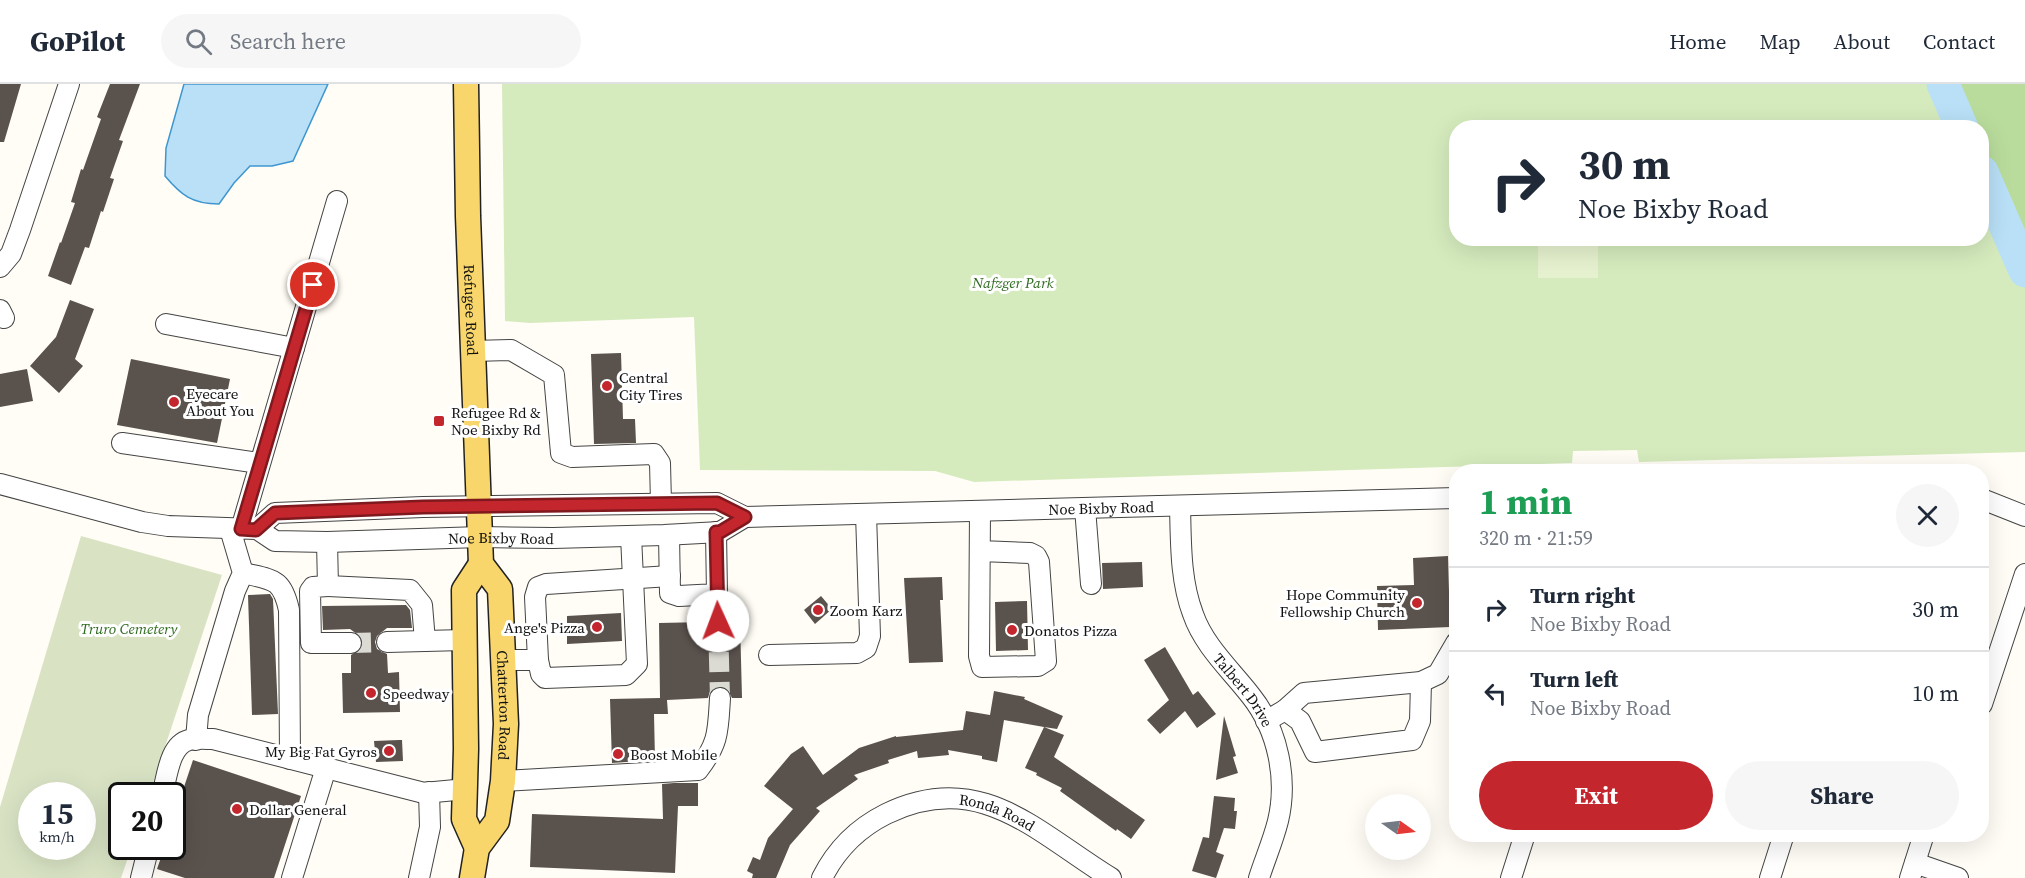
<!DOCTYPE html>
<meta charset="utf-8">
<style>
body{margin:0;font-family:"Source Serif 4",serif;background:#f6f6f7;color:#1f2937;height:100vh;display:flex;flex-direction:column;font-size:22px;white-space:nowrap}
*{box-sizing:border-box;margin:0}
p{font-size:20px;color:#747a83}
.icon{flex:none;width:33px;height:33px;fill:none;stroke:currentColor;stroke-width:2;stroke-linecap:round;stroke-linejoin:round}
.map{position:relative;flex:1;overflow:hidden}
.panel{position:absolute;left:1449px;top:380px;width:540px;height:378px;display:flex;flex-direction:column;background:#fff;border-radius:24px;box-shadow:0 6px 24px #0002}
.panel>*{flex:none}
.top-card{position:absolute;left:1449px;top:36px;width:540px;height:126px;border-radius:24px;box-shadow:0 6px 24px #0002;background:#fff;color:#1f2937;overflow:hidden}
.needle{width:39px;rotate:104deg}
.fabs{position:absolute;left:1365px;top:710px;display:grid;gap:12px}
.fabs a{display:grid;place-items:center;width:66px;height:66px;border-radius:50%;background:#fff;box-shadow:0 6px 24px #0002;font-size:30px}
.speed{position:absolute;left:18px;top:698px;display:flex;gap:12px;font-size:30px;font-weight:700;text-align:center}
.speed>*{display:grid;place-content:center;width:78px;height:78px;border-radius:50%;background:#fff;box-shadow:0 6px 24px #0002;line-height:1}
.speed small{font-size:15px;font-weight:400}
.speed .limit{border:3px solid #111;border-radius:9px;background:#fff;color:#111}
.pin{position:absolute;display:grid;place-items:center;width:51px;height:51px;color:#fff;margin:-26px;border:3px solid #fff;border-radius:50%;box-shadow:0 2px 6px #0007}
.me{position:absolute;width:66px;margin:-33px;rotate:358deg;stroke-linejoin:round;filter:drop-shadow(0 0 4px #0008)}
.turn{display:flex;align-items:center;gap:21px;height:126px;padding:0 30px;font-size:27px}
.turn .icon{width:78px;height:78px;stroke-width:2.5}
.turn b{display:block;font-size:42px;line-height:51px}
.round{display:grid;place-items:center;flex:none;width:63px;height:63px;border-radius:32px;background:#f6f6f7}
.overview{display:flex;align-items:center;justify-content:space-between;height:102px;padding:0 30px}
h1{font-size:36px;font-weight:700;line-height:45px;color:#1e9e55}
.primary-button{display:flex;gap:12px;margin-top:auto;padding:12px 30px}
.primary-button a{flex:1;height:69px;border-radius:36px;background:#c4262e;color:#fff;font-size:24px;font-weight:700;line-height:69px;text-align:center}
.primary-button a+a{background:#f6f6f7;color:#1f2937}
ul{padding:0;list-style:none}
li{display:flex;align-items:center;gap:18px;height:84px;padding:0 30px;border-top:2px solid #e0e1e3}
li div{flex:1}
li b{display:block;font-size:22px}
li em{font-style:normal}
header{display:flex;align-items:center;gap:36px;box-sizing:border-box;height:84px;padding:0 30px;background:#fff;border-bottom:2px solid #e0e1e3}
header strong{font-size:28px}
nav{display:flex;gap:33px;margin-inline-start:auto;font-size:21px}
.search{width:420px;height:54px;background:#f6f6f7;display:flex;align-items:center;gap:15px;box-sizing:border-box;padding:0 21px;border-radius:33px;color:#747a83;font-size:22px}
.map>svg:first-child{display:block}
.green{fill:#d5ebbd}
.forest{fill:#b9dc9c}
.cemetery{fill:#d9e3c4;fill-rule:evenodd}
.pitch{fill:#e6f2cf}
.water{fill:#b9e0f7;stroke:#3f96cf;stroke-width:1.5}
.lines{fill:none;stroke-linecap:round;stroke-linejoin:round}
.river{stroke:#b9e0f7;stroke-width:33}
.building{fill:#5a524d}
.minor-tunnel{stroke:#dbdad3;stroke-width:20;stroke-dasharray:20 10;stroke-linecap:butt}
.minor-casing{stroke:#444;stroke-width:22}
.major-casing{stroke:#222;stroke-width:27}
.minor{stroke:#fff;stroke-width:20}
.major{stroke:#f9d66b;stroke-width:24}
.route-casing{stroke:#7f191e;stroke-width:15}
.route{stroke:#c4262e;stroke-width:10}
.poi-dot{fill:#c4262e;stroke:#fff;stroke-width:2}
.labels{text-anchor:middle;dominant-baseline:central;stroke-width:6;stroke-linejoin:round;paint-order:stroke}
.park-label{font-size:15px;font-style:italic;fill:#2f6b1f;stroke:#fff}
.street-label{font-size:15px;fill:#111;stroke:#fff}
.poi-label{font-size:15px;fill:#111;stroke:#fff;text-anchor:start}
</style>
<header>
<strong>GoPilot</strong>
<div class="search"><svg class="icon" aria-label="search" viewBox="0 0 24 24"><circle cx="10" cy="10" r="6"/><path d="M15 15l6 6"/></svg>Search here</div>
<nav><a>Home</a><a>Map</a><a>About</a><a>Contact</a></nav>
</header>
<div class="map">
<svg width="2025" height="794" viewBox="0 0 2025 794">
<rect width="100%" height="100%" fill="#fffdf5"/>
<polygon class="green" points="502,0 1943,0 1962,43 1456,44 1456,154 1982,154 1982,88 2025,187 2025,368 1639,378 1637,366 1573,367 1572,379 974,398 935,387 700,386 694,233 530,239 505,237"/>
<polygon class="forest" points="1943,0 2025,0 2025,187 1982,88 1982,44 1962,43"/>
<path class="cemetery" d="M81,452L222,491L149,711H122V762H132L121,794H0V723ZM32,711H82V762H32Z"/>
<rect class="pitch" x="1538" y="161" width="60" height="33"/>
<path class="water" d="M184,0H328L293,77L272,82H250L234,99L219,120C192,120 181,111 165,92L166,64Z"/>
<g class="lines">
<g class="river">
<polyline points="1943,0 1962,44"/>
<polyline points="1982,88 2025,187"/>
</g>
</g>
<g class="building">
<polygon points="0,0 21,0 4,58 0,58"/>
<polygon points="110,0 140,0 119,56 123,57 110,94 114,95 103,128 101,127 89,164 85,163 71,201 48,192 60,158 61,159 75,119 71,118 81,85 83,86 101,35 97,33"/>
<polygon points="70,216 94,225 75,275 83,282 59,309 30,282 56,253"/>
<polygon points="621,269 623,335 635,335 636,359 594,360 591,270"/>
<polygon points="131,275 230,295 217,359 117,341"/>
<polygon points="27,285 33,317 0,323 0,290"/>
<polygon points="1448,472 1450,543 1378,546 1377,502 1414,501 1413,474"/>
<polygon points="1142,478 1143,503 1103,505 1102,479"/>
<polygon points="942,493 943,516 940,516 943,578 909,579 904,494"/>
<polygon points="270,510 273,515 278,630 252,631 248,511"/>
<polygon points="821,512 832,525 815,540 804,526"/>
<polygon points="1027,517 1028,566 996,567 995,518"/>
<polygon points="406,521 410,526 412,544 387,544 377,552 375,558 377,565 387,570 388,589 399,588 400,628 343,629 342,589 351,589 351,571 361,565 363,558 361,553 350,545 323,546 322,522"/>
<polygon points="621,529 622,557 567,560 567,532"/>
<polygon points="730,537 740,537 742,614 732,614 727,604 720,602 710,607 708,614 667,616 668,630 654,630 655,676 612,679 610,615 660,614 659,539 706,538 708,544 712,548 719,550 728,544"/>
<polygon points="1165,563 1193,611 1198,607 1216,630 1197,644 1185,627 1160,650 1147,636 1169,616 1144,576"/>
<polygon points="994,607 1025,613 1024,615 1063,632 1057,645 1044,643 1064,651 1054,673 1145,736 1131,755 1117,745 1116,747 1060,707 1062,704 1036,691 1037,689 1025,684 1044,643 1004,636 997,678 982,675 982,672 948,666 949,671 918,674 917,667 888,676 889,679 854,691 858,695 816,724 820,727 790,761 776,794 752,794 753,790 747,787 753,773 760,776 768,754 793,725 764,702 791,670 803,662 823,691 859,664 896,652 896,653 963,646 966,627 990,631"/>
<polygon points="1224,632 1236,672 1233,673 1238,689 1216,696"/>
<polygon points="399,656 402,656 403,677 376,678 374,657"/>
<polygon points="193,676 301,712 274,794 185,794 157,785 165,762 172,762 172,739"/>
<polygon points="674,699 698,699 698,722 678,722 675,789 530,783 532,730 663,735 662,700"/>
<polygon points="1214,712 1235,714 1234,727 1237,727 1235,745 1224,744 1216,768 1224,771 1216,794 1192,787 1203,753 1209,754"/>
</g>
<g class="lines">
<g class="minor-tunnel">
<polyline points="718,538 720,614"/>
<polyline points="351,559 387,558"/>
</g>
<g class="minor-casing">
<g id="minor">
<polyline points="0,183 11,170 20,146 69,0"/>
<polyline points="0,226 4,234"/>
<polyline points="166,240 294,264"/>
<polyline points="472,267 511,266 554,291 561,369 572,373 654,370 660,379 661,419"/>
<polyline points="122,359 259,379"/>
<path id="s1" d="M0,400L142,438L168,442L257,445L275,457L327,458L480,453L553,454L664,451L720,448L745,433"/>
<polyline points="1982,415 2025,432"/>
<path id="s2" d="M1180,422C1181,458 1180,496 1193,530C1204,562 1231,586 1251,612C1278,646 1288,695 1278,737C1273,757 1265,775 1259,794"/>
<polyline points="1085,424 1091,500"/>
<polyline points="980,427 979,572 982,583 1038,582 1046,577 1039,478 1036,472 1030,469 980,467"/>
<polyline points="241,445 337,117"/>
<path id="s3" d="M257,445L275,429L423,423L717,419L745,433L1456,414"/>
<polyline points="669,451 670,509 679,512 717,510 716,448"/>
<polyline points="327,458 328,502 410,506 422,521 425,557 464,556"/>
<path d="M243,489C273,496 282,494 289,526L290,675"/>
<polyline points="328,502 313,503 310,507 311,559 351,559"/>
<polyline points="717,510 718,538"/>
<polyline points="387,558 425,557"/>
<polyline points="769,571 857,569 866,564 870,552 866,430"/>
<polyline points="504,576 538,576 541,590 545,594 626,591 637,580 631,452"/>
<polyline points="538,576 535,513 538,503 546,500 670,492"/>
<polyline points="1982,620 2025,490"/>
<polyline points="1285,626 1300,637 1315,668 1412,656 1420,637 1421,598"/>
<polyline points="1266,637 1285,626 1304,609 1421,598 1438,590 1456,559"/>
<polyline points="196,656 198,631 235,507 243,489 230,445"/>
<path d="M503,697L698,686C719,659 718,647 720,614"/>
<path d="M162,711C167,694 169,661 189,656C196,654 206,655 213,655L424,709L466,705"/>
<polyline points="1915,779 1958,794"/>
<polyline points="141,794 149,762"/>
<polyline points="292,794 326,684"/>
<polyline points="419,794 430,743 429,708"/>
<path id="s4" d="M822,794C836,766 858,744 886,730C980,684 1036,748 1111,794"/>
<polyline points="1511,794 1525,750"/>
<polyline points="1770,794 1784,750"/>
<polyline points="1910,794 1924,750"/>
</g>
</g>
<g class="major-casing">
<g id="major">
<path id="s5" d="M466,0L468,132L481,480L500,505L506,640L503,697L497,737L477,764L472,794"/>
<polyline points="477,764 464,735 466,665 464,506 481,480"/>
</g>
</g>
<use href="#minor" class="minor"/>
<use href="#major" class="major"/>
</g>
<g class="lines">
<g class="route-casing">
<polyline id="route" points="313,201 241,445 256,446 275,429 423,423 717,419 745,433 720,448 716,448 718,537"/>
</g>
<use href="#route" class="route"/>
</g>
<g class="poi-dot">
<circle cx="607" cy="302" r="6"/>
<circle cx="174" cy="318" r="6"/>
<rect x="433" y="331" width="12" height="12" rx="3"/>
<circle cx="1417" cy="519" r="6"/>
<circle cx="818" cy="526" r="6"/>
<circle cx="597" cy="543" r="6"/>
<circle cx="1012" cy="546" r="6"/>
<circle cx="371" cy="609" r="6"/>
<circle cx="389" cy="667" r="6"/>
<circle cx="618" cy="670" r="6"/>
<circle cx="237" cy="725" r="6"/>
</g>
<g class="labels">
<g class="park-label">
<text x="1013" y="198">Nafzger Park</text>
<text x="129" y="544">Truro Cemetery</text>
</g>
<g class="street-label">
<text stroke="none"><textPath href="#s5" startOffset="226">Refugee Road</textPath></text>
<text stroke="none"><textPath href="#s3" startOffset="854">Noe Bixby Road</textPath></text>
<text stroke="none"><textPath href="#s1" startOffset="510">Noe Bixby Road</textPath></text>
<text stroke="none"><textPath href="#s2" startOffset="201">Talbert Drive</textPath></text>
<text stroke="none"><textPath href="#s5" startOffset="628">Chatterton Road</textPath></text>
<text stroke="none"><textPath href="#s4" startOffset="208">Ronda Road</textPath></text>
</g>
<g class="poi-label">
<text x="619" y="293">Central<tspan x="619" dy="17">City Tires</tspan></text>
<text x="186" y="309">Eyecare<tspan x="186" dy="17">About You</tspan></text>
<text x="451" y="328">Refugee Rd &amp;<tspan x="451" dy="17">Noe Bixby Rd</tspan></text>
<text x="1405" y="510" text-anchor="end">Hope Community<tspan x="1405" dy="17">Fellowship Church</tspan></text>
<text x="830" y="526">Zoom Karz</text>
<text x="585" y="543" text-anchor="end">Ange's Pizza</text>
<text x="1024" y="546">Donatos Pizza</text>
<text x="383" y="609">Speedway</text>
<text x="377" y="667" text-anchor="end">My Big Fat Gyros</text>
<text x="630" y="670">Boost Mobile</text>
<text x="249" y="725">Dollar General</text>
</g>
</g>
</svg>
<div class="fabs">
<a><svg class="needle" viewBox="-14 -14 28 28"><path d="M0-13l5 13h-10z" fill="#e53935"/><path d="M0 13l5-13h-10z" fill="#747a83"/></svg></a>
</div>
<div class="speed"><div>15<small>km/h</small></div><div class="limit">20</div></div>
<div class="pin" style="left:313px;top:201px;background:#d93025"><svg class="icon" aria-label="arrive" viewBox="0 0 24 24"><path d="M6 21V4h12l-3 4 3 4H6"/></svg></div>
<svg class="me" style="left:718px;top:537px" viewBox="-20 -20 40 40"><circle r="19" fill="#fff"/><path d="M0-13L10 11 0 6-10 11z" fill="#c4262e"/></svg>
<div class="top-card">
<div class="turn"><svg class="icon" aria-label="right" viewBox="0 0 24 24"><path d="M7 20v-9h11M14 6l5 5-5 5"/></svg><div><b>30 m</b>Noe Bixby Road</div></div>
</div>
<section class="panel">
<div class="overview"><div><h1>1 min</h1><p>320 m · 21:59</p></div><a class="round"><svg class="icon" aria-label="close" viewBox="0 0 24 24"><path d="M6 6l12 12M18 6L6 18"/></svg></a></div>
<ul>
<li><svg class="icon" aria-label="right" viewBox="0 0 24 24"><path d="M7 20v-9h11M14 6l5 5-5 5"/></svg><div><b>Turn right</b><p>Noe Bixby Road</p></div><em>30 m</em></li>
<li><svg class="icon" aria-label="left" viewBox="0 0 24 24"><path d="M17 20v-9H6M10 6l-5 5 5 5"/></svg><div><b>Turn left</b><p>Noe Bixby Road</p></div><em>10 m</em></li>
</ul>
<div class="primary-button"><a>Exit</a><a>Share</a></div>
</section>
</div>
